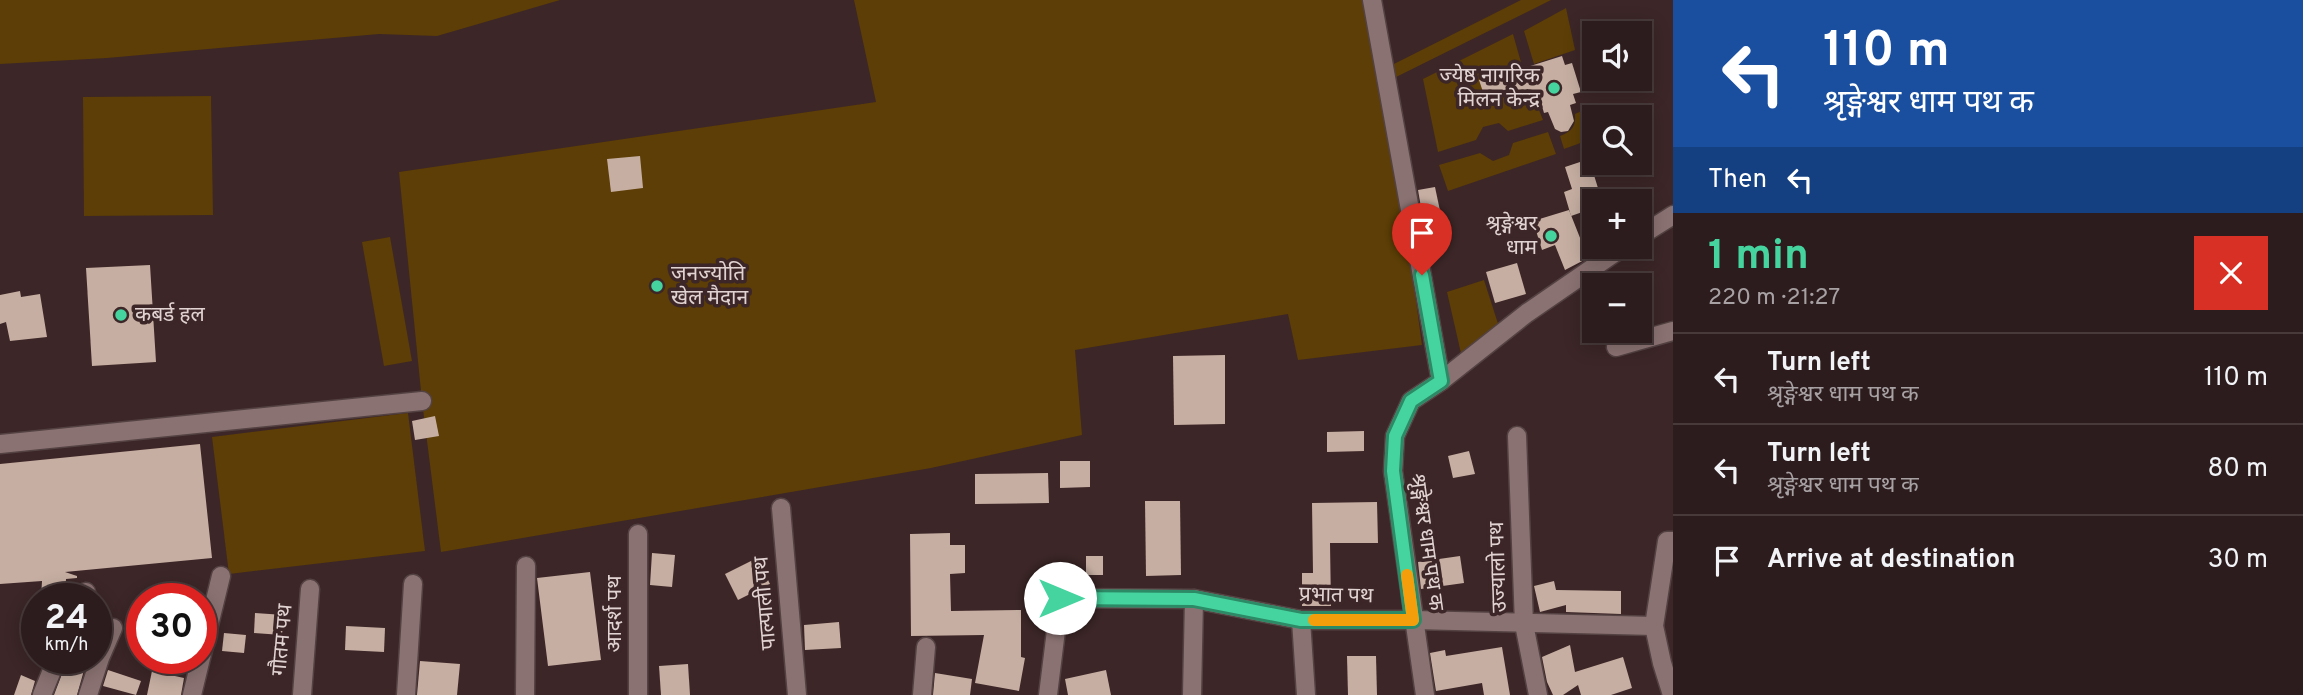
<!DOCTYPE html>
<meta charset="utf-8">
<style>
body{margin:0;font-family:Overpass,"Noto Sans Devanagari",sans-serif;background:#39292a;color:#f1f3f6;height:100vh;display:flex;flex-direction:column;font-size:26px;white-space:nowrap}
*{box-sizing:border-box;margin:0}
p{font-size:23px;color:#a7a1a4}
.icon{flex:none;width:38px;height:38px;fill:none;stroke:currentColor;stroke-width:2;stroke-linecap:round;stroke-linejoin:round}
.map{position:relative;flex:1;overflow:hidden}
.drawer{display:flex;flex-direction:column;background:#2d1c1d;width:630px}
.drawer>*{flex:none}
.hud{background:#1a4fa0;color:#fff;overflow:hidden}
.controls{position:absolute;left:1582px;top:21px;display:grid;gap:14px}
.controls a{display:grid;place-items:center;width:70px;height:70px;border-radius:0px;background:#2d1c1d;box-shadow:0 4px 18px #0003,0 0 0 2px #483a3b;font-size:35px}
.speed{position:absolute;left:21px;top:583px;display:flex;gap:14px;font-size:35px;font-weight:700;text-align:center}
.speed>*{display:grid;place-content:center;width:91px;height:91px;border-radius:50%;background:#2d1c1d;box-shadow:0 4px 18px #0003,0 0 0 2px #483a3b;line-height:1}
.speed small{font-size:18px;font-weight:400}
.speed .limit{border:10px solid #d22;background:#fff;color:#111}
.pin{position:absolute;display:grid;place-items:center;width:60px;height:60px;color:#fff;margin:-72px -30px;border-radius:50% 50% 50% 0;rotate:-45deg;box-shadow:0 0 7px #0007}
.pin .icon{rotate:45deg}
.me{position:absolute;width:77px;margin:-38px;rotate:90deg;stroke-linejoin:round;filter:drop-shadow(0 0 5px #0008)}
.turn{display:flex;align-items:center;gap:24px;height:147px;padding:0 35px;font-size:32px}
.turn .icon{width:91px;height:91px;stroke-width:2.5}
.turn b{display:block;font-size:49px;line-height:60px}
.then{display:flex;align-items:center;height:66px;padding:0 35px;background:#0003;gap:14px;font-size:26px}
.round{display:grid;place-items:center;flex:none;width:74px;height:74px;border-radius:0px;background:#39292a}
.summary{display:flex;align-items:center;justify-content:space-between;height:119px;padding:0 35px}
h1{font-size:42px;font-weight:700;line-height:52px;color:#45d49f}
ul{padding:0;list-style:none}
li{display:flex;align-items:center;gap:21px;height:91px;padding:0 35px;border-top:2px solid #483a3b}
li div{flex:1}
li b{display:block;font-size:26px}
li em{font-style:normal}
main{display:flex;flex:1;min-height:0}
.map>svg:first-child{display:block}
.green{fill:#5c3e06}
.building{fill:#c6aea2}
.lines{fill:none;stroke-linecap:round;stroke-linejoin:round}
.minor-casing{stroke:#544243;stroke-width:21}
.minor{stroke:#8b7272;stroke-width:18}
.route-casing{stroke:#2d8a67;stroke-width:18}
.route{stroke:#45d49f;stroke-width:12}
.slow{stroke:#f59e0b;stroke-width:12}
.poi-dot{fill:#45d49f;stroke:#3c2627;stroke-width:2.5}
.labels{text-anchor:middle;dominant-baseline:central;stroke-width:7;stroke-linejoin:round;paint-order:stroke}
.poi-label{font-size:21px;fill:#e2d3d3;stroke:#3c2627;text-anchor:end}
.street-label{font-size:21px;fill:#e2d3d3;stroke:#3c2627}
</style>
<main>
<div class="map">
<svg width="1673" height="695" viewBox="0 0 1673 695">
<rect width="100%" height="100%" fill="#3c2627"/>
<g class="green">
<polygon points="0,0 560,0 437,36 379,34 107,58 0,64"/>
<polygon points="854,0 1372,0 1384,69 1521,0 1551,0 1386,82 1422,345 1298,360 1288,314 1075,350 1082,435 931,468 441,552 422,401 399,172 876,102"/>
<polygon points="1566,8 1575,50 1534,64 1524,31"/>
<polygon points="1513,34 1526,80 1519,83 1527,108 1537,105 1543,120 1508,131 1499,123 1483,127 1476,140 1438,152 1423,79"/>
<polygon points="211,96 213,215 84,216 83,97"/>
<path d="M1586,109L1594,138L1564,149L1560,136C1572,131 1576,127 1575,114Z"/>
<polygon points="1548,132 1556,154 1448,191 1439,165 1480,153 1493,161 1509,155 1513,143"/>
<polygon points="390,237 412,361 384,366 362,242"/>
<polygon points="1484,280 1501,333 1463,362 1447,292"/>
<polygon points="408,413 425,551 229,574 212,437"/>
</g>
<g class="building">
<polygon points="1562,56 1565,65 1572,63 1581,92 1573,94 1576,103 1570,105 1574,121 1568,131 1561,132 1555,129 1548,112 1544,113 1540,99 1532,102 1528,89 1486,101 1479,80 1498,74 1499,76"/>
<polygon points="640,156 643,188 611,192 607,159"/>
<polygon points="1589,159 1602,201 1594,201 1594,208 1571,216 1564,192 1572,189 1565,167"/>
<polygon points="1435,187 1447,244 1428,248 1418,190"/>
<polygon points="1569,210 1588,258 1565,270 1555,245 1542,250 1533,221"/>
<polygon points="1517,263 1526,294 1495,303 1486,272"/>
<polygon points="150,265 156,362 92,366 86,268"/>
<polygon points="20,291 21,297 40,294 47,337 10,341 6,322 0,324 0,295"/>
<polygon points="1225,355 1225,424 1174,425 1173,356"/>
<polygon points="435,416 439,436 415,440 412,421"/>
<polygon points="1364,431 1364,451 1327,452 1327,432"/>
<polygon points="200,444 212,558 65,572 77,576 77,578 66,579 65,598 41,598 42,581 0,584 0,464"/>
<polygon points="1469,451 1475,474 1453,478 1448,456"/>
<polygon points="1060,461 1090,461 1090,487 1060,488"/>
<polygon points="1048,473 1049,503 975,504 975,474"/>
<polygon points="1145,501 1180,501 1181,575 1146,576"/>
<polygon points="1377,502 1378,543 1330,543 1331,606 1302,606 1302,573 1313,573 1312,503"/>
<polygon points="950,533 950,545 965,545 965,573 950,574 951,611 1021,610 1021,657 1025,658 1019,691 975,683 984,635 911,636 910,534"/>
<polygon points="652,553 675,555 672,587 650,585"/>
<rect x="1086" y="556" width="17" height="19"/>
<polygon points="1460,556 1464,583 1421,589 1418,562"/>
<polygon points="757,558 770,584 738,600 725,574"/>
<polygon points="590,572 601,660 548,666 537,578"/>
<polygon points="1554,581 1556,590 1621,591 1621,614 1566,612 1566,605 1540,612 1534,586"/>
<polygon points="255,613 284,615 282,635 254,633"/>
<polygon points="839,622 841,648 805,650 804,625"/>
<polygon points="346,626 385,628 384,652 345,650"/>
<polygon points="224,633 246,635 244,653 222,651"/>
<polygon points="1570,645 1575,672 1623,657 1632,688 1611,695 1581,695 1578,685 1563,695 1553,695 1547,682 1542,657"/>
<polygon points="1502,647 1510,695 1484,695 1482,683 1436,691 1430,653 1445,650 1446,656"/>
<polygon points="1347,656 1376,656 1377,695 1348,695"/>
<polygon points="68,658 86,663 77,695 54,695"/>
<polygon points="420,661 460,664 457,695 417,695"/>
<polygon points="688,664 690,695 661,695 659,666"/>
<polygon points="108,670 141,681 136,695 103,686"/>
<polygon points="1106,670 1111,695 1068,695 1065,679"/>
<polygon points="152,671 184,678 181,695 147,695"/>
<polygon points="935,673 972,679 970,695 933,695"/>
<polygon points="21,675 35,681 31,695 14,695"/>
</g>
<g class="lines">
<g class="minor-casing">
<g id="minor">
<polyline points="1372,0 1441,381 1411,401 1395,436 1393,471 1425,695"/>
<polyline points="1640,236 1673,215"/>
<polyline points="1616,347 1673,331"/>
<polyline points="1441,381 1527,313 1623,247"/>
<polyline points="1517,436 1524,624 1538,695"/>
<polyline points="0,444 422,401"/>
<polyline points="781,508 797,695"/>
<polyline points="81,598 86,592"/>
<polyline points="1301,620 1306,695"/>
<polyline points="42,695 57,658"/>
<polyline points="88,695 100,658 113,628"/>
<polyline points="192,695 221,576"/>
<polyline points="302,695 310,589"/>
<polyline points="406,695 413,584"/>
<polyline points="525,695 526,566"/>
<polyline points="638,695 638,534"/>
<polyline points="922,695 926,647"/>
<polyline points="1048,695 1060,598 1194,599 1301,620 1414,620 1654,626"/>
<polyline points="1192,695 1194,599"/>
<polyline points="1672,695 1662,663 1654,626 1667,541 1673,541"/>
</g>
</g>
<use href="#minor" class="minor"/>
</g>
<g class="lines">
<g class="route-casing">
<polyline id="route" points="1060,598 1194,599 1301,620 1413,620 1393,471 1395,436 1411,401 1441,381 1422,275"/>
</g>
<use href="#route" class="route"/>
<polyline class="slow" points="1314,620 1413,620 1407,575"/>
</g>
<g class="poi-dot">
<circle cx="1554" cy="88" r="7"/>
<circle cx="1551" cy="236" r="7"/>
<circle cx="657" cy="286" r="7"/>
<circle cx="121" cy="315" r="7"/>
</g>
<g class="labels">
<g class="poi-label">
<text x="1540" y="76">ज्येष्ठ नागरिक<tspan x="1540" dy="24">मिलन केन्द्र</tspan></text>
<text x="1537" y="224">श्रृङ्गेश्वर<tspan x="1537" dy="24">धाम</tspan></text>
<text x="671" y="274" text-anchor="start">जनज्योति<tspan x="671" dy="24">खेल मैदान</tspan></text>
<text x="135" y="315" text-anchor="start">कबर्ड हल</text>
</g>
<g class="street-label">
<text transform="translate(1426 542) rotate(82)">श्रृङ्गेश्वर धाम पथ क</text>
<text transform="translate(1499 567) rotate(-92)">उज्यालो पथ</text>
<text transform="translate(1336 596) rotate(1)">प्रभात पथ</text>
<text transform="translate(766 603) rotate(-95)">पाल्पाली पथ</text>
<text transform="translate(615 614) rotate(-90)">आदर्श पथ</text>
<text transform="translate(283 640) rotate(-85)">गौतम पथ</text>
</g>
</g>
</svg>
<div class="controls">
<a><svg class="icon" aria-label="sound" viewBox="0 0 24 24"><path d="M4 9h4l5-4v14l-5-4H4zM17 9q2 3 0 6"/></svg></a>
<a><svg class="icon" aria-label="search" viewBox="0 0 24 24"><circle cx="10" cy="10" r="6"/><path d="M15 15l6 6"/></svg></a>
<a>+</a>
<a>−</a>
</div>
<div class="speed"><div>24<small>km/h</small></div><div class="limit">30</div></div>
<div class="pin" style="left:1422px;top:275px;background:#d93025"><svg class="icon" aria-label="arrive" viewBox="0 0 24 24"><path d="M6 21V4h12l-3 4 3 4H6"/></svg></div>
<svg class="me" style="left:1060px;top:598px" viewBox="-20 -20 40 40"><circle r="19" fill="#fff"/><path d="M0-13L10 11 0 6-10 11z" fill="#45d49f"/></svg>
</div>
<section class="drawer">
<div class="hud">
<div class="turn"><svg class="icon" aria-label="left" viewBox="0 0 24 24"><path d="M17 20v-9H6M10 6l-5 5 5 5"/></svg><div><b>110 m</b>श्रृङ्गेश्वर धाम पथ क</div></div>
<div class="then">Then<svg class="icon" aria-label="left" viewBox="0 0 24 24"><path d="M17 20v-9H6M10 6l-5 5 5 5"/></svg></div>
</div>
<div class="summary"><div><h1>1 min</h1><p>220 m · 21:27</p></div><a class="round" style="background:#d93025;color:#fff"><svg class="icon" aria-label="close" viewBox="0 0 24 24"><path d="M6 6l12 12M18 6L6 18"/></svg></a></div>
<ul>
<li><svg class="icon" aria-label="left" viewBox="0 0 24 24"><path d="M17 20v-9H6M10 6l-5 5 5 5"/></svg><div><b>Turn left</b><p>श्रृङ्गेश्वर धाम पथ क</p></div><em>110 m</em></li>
<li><svg class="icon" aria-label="left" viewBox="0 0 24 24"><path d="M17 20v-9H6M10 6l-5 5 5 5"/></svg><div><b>Turn left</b><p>श्रृङ्गेश्वर धाम पथ क</p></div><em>80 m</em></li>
<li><svg class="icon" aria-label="arrive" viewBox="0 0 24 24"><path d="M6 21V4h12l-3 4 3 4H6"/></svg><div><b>Arrive at destination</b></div><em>30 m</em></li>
</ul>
</section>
</main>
